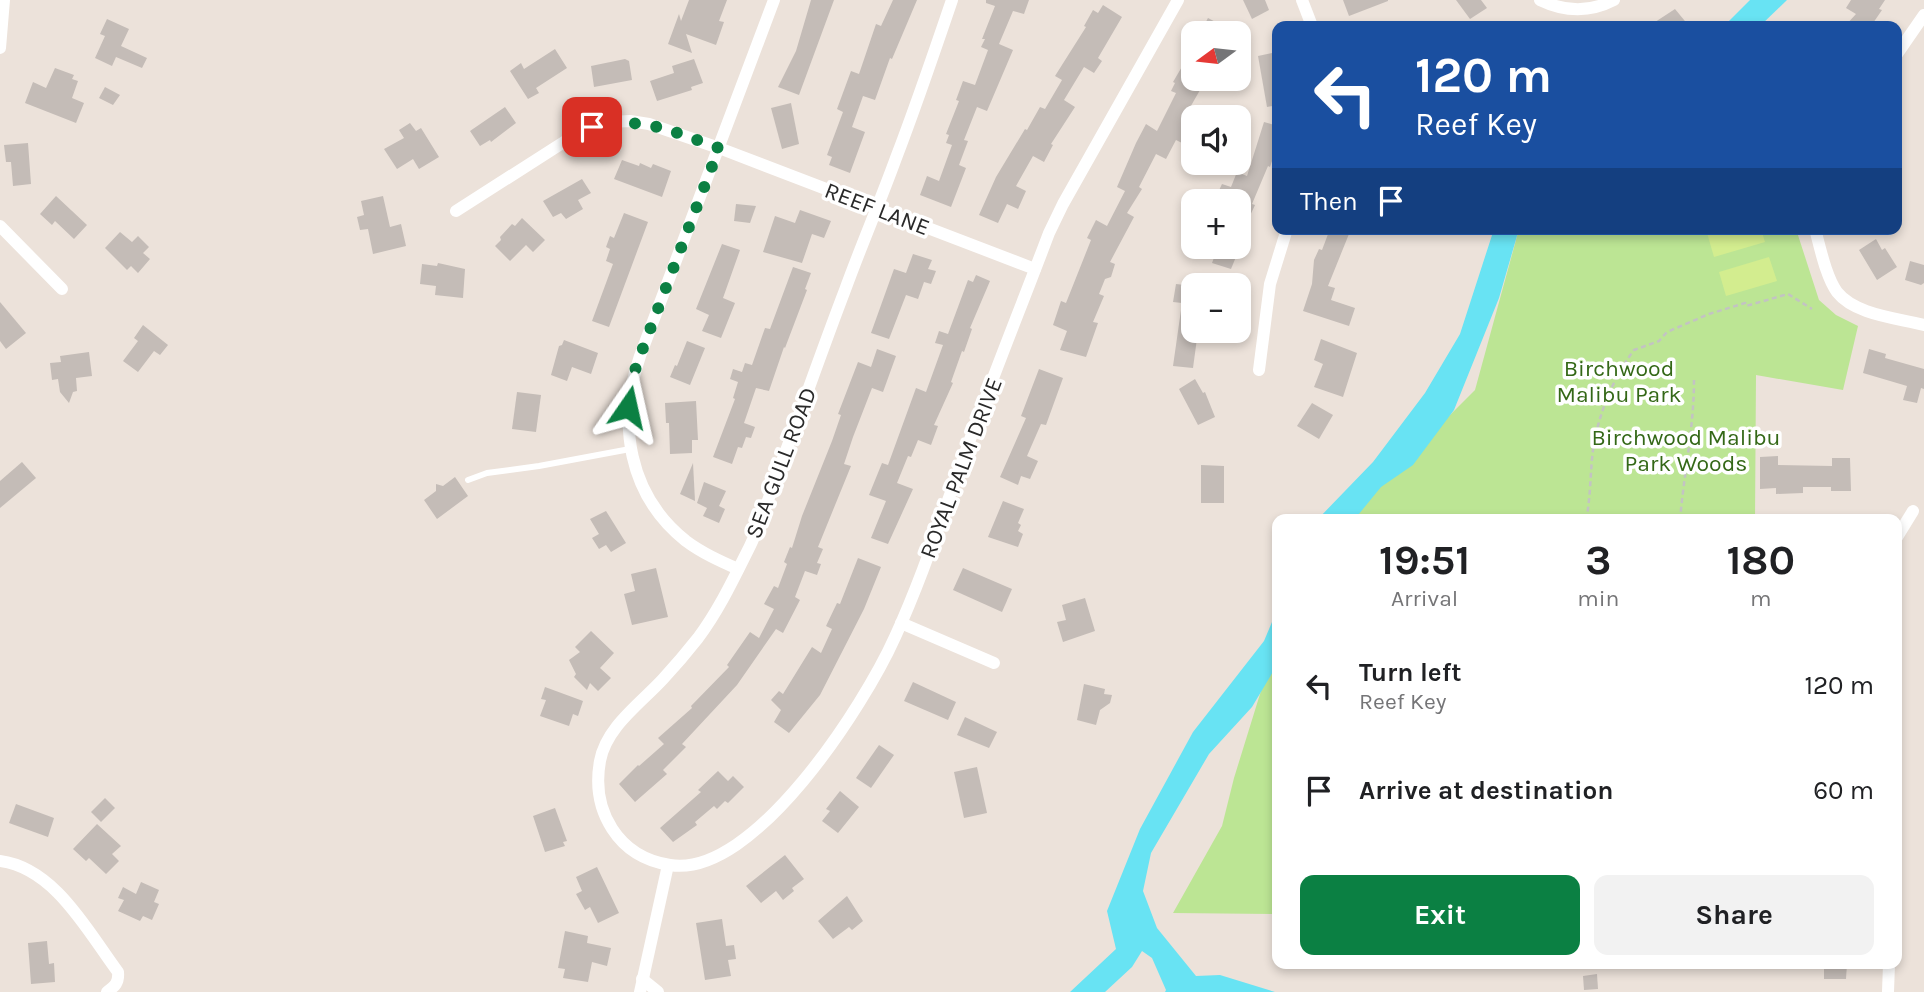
<!DOCTYPE html>
<meta charset="utf-8">
<style>
body{margin:0;font-family:Karla,sans-serif;background:#f2f2f2;color:#202124;height:100vh;display:flex;flex-direction:column;font-size:26px;white-space:nowrap}
*{box-sizing:border-box;margin:0}
p{font-size:23px;color:#757577}
.icon{flex:none;width:38px;height:38px;fill:none;stroke:currentColor;stroke-width:2;stroke-linecap:round;stroke-linejoin:round}
.map{position:relative;flex:1;overflow:hidden}
.panel{position:absolute;left:1272px;top:514px;width:630px;height:455px;display:flex;flex-direction:column;background:#fff;border-radius:14px;box-shadow:0 4px 10px #0003}
.panel>*{flex:none}
.hud{position:absolute;left:1272px;top:21px;width:630px;height:214px;border-radius:14px;box-shadow:0 4px 10px #0003;background:#1a4fa0;color:#fff;overflow:hidden}
.needle{width:46px;rotate:255deg}
.controls{position:absolute;left:1181px;top:21px;display:grid;gap:14px}
.controls a{display:grid;place-items:center;width:70px;height:70px;border-radius:14px;background:#fff;box-shadow:0 4px 10px #0003;font-size:35px}
.pin{position:absolute;display:grid;place-items:center;width:60px;height:60px;color:#fff;margin:-30px;border-radius:14px;box-shadow:0 4px 10px #0006}
.me{position:absolute;width:77px;margin:-38px;rotate:11deg;stroke-linejoin:round;filter:drop-shadow(0 0 5px #0008)}
.turn{display:flex;align-items:center;gap:24px;height:147px;padding:0 28px;font-size:32px}
.turn .icon{width:91px;height:91px;stroke-width:2.5}
.turn b{display:block;font-size:49px;line-height:60px}
.then{display:flex;align-items:center;height:66px;padding:0 28px;background:#0003;gap:14px;font-size:26px}
.eta{display:flex;justify-content:space-evenly;align-items:center;height:119px;text-align:center}
.eta b{font-size:42px;font-weight:700;line-height:49px}
.button{display:flex;gap:14px;margin-top:auto;padding:14px 28px}
.button a{flex:1;height:80px;border-radius:14px;background:#0b8043;color:#fff;font-size:28px;font-weight:700;line-height:80px;text-align:center}
.button a+a{background:#f2f2f2;color:#202124}
ul{padding:0;list-style:none}
li{display:flex;align-items:center;gap:21px;height:105px;padding:0 28px}
li div{flex:1}
li b{display:block;font-size:26px}
li em{font-style:normal}
.map>svg:first-child{display:block}
.green{fill:#bce594}
.pitch{fill:#d3ed8f}
.water{fill:#68e3f3}
.building{fill:#c4bcb7}
.lines{fill:none;stroke-linecap:round;stroke-linejoin:round}
.path{stroke:#c3c3c3;stroke-width:2.5;stroke-dasharray:5 3.5;stroke-linecap:butt}
.lane{stroke:#fff;stroke-width:6}
.street{stroke:#fff;stroke-width:12}
.route{stroke:#0b8043;stroke-width:12;stroke-dasharray:0 21.6}
.labels{text-anchor:middle;dominant-baseline:central;stroke-width:7;stroke-linejoin:round;paint-order:stroke}
.street-label{font-size:23px;fill:#292929;stroke:#fff}
.park-label{font-size:23px;fill:#346817;stroke:#fff}
</style>
<div class="map">
<svg width="1924" height="992" viewBox="0 0 1924 992">
<rect width="100%" height="100%" fill="#ece2da"/>
<g class="green">
<polygon points="1519,229 1796,229 1819,300 1836,315 1858,326 1843,390 1756,375 1755,520 1345,520 1475,390"/>
<polygon points="1277,639 1277,914 1173,913 1222,826 1234,778"/>
</g>
<g class="pitch">
<polygon points="1720,229 1761,229 1765,242 1714,257 1707,233"/>
<polygon points="1769,257 1777,281 1726,296 1719,272"/>
</g>
<g class="water">
<polygon points="1750,0 1787,0 1760,26 1724,26"/>
<polygon points="1494,229 1519,229 1499,298 1454,410 1413,465 1381,487 1354,520 1317,520 1373,462 1425,393 1460,334"/>
<polygon points="1277,610 1277,665 1252,707 1209,754 1151,853 1143,891 1157,928 1196,976 1220,975 1275,992 1165,992 1166,990 1152,958 1142,951 1132,967 1105,992 1070,992 1116,949 1107,911 1140,829 1193,732 1264,641"/>
</g>
<g class="building">
<polygon points="689,0 727,0 719,21 724,22 716,45 686,34 692,53 668,44 679,14 681,21"/>
<polygon points="811,0 834,0 799,95 778,87 796,51"/>
<polygon points="893,0 917,0 892,59 890,58 875,100 863,96 852,127 865,132 850,173 829,165 832,157 827,155 843,112 837,109 851,71 859,74 876,24 881,26"/>
<polygon points="986,0 1029,0 1024,14 1013,11 999,44 1013,50 987,111 977,107 964,140 968,141 959,165 966,168 951,207 920,195 927,176 939,181 952,145 946,143 949,135 946,134 959,101 956,100 963,81 975,85 988,50 981,47 985,39 982,39 995,6 986,3"/>
<polygon points="1243,0 1265,0 1269,10 1252,19"/>
<polygon points="1343,0 1388,0 1388,1 1349,16"/>
<polygon points="1456,0 1481,0 1487,8 1470,19"/>
<polygon points="1851,0 1885,0 1879,9 1882,10 1871,26 1845,26 1856,14 1846,8"/>
<polygon points="1103,5 1122,17 1098,58 1102,61 1094,73 1084,67 1064,100 1075,107 1051,144 1053,145 1044,162 1033,156 1016,186 1026,191 1018,209 1007,204 998,223 979,215 996,177 1025,129 1027,130 1040,107 1045,109 1062,80 1055,76 1086,27 1084,26 1093,10 1098,13"/>
<polygon points="1675,9 1689,26 1649,26"/>
<polygon points="1208,18 1236,33 1200,33"/>
<polygon points="107,19 129,29 121,46 147,58 142,68 116,57 112,66 95,58 105,36 100,34"/>
<polygon points="555,49 567,68 536,88 539,93 528,99 510,71 521,63 524,69"/>
<polygon points="1272,53 1278,56 1278,105 1267,107 1258,56"/>
<polygon points="625,59 629,61 632,80 594,87 591,66"/>
<polygon points="694,59 703,83 691,87 692,90 657,101 650,81 674,73 672,66"/>
<polygon points="1183,65 1194,71 1194,79 1200,79 1195,87 1200,90 1184,118 1192,123 1189,129 1191,131 1184,144 1176,140 1166,159 1156,154 1139,187 1142,189 1127,213 1134,217 1110,262 1115,264 1111,277 1105,279 1099,294 1104,296 1093,322 1098,323 1086,357 1060,350 1067,331 1053,325 1061,301 1066,303 1091,240 1087,238 1096,220 1107,226 1125,191 1117,187 1136,143 1146,124 1157,131 1176,93 1171,91 1175,83 1173,82"/>
<polygon points="55,68 74,75 72,79 78,81 72,98 84,103 76,123 25,103 33,82 46,88"/>
<polygon points="105,87 120,95 113,105 99,98"/>
<polygon points="791,103 799,144 782,149 771,108"/>
<polygon points="505,107 516,123 491,142 490,140 480,146 470,131"/>
<polygon points="1264,122 1278,126 1278,143 1270,167 1268,166 1252,204 1255,205 1248,220 1239,216 1239,201 1214,201 1222,184 1231,187 1237,172 1247,176"/>
<polygon points="410,123 416,131 421,128 439,157 419,169 413,159 397,169 384,149 404,138 399,130"/>
<polygon points="28,143 31,184 13,186 11,162 6,162 4,145"/>
<polygon points="622,160 639,166 640,163 651,168 653,164 671,171 662,197 614,179"/>
<polygon points="582,179 591,193 578,200 583,209 566,219 561,213 553,217 543,201"/>
<polygon points="56,196 87,225 74,239 55,221 52,225 40,214"/>
<polygon points="383,196 390,227 401,224 406,246 373,254 368,229 360,230 357,217 364,215 361,201"/>
<polygon points="736,204 756,206 750,223 734,221"/>
<polygon points="800,210 831,221 824,238 812,234 802,263 763,252 775,216 795,223"/>
<polygon points="624,213 648,222 609,327 592,321 613,264 606,261 610,249 606,247 610,236 614,238"/>
<polygon points="522,218 545,240 533,252 526,245 510,261 495,246 501,240 500,237 512,224 515,226"/>
<polygon points="1330,229 1351,229 1328,286 1335,288 1331,300 1355,308 1349,326 1303,311 1312,284 1314,260 1319,249 1322,250"/>
<polygon points="120,232 132,242 138,236 149,247 143,253 150,259 138,273 131,266 127,270 105,248"/>
<polygon points="1876,239 1882,250 1885,248 1897,267 1877,280 1859,250"/>
<polygon points="722,244 740,250 723,298 735,303 721,338 702,331 709,315 696,309"/>
<polygon points="1218,247 1240,247 1231,269 1212,263"/>
<polygon points="913,254 932,260 928,269 936,271 931,284 924,282 918,299 906,295 889,339 871,333 894,269 906,273"/>
<polygon points="1910,261 1924,265 1924,283 1921,285 1905,280"/>
<polygon points="438,263 465,269 463,298 435,295 436,286 420,284 422,264 437,266"/>
<polygon points="793,267 811,273 805,289 807,290 785,348 784,347 769,391 756,388 744,423 755,427 751,438 746,437 742,448 738,447 732,464 713,457 735,399 733,398 738,382 730,379 733,369 742,372 745,363 752,365 765,328 770,329"/>
<polygon points="976,275 990,281 970,328 972,329 964,352 962,351 951,382 953,383 934,425 938,426 931,445 918,440 911,457 908,456 897,483 913,489 888,544 871,538 886,501 869,495 882,463 888,465 916,388 926,392 943,345 935,343 939,331 948,334 968,280 973,282"/>
<polygon points="1176,284 1194,286 1194,331 1198,331 1193,368 1173,366 1182,303 1173,302"/>
<polygon points="0,302 26,333 6,349 0,341"/>
<polygon points="143,325 168,345 160,355 154,351 138,372 123,361 138,341 134,338"/>
<polygon points="1321,339 1357,353 1343,397 1314,387 1323,364 1314,360"/>
<polygon points="564,340 598,353 591,374 572,367 567,381 551,375 559,346 562,345"/>
<polygon points="687,341 705,348 690,385 670,377 675,365 677,366"/>
<polygon points="877,349 896,356 883,392 872,388 853,437 844,464 851,466 818,547 823,549 817,563 821,564 817,575 805,571 795,597 800,600 783,633 776,629 737,685 682,744 686,747 663,770 667,774 635,802 619,784 638,765 639,766 664,744 658,738 692,708 691,706 729,667 727,665 750,632 759,638 774,609 764,604 774,586 778,588 787,564 784,562 790,547 792,548 802,516 832,441 841,415 838,414 858,362 871,367"/>
<polygon points="1869,349 1886,354 1885,358 1924,369 1924,389 1921,388 1917,403 1903,400 1907,386 1863,373"/>
<polygon points="89,352 92,376 76,378 77,391 73,392 69,403 60,392 58,379 52,380 50,363 61,362 60,356"/>
<polygon points="1039,369 1063,378 1046,425 1041,424 1027,456 1038,461 1030,479 1021,476 1018,485 1000,477 1026,418 1021,416"/>
<polygon points="1195,379 1203,393 1205,392 1215,417 1198,425 1179,389"/>
<polygon points="517,392 541,395 536,432 512,429"/>
<polygon points="696,401 698,440 692,440 692,453 670,454 669,423 666,423 665,403"/>
<polygon points="1312,403 1333,415 1319,439 1297,426"/>
<polygon points="1778,456 1778,465 1832,466 1832,458 1850,458 1851,491 1831,491 1831,487 1803,487 1803,493 1776,494 1776,488 1760,489 1760,457"/>
<polygon points="22,462 36,478 0,508 0,481"/>
<polygon points="693,463 695,501 680,494"/>
<polygon points="1201,465 1224,466 1224,503 1201,503"/>
<polygon points="455,477 468,496 437,519 424,500 436,491 436,484 443,486"/>
<polygon points="704,482 726,491 719,506 725,509 719,523 703,516 707,508 697,503"/>
<polygon points="1003,501 1024,509 1018,523 1021,525 1018,531 1023,534 1018,547 988,537"/>
<polygon points="606,511 626,543 611,552 606,545 599,549 592,538 599,534 590,519"/>
<polygon points="858,558 881,567 864,609 820,695 789,733 774,722 781,710 771,700 779,691 783,694 812,647 821,653 832,629 826,626 837,603 840,604"/>
<polygon points="656,568 668,617 632,625 624,594 635,591 631,574"/>
<polygon points="963,568 1012,589 1002,612 953,590"/>
<polygon points="1085,598 1095,631 1063,642 1057,622 1066,620 1062,605"/>
<polygon points="591,631 614,653 600,668 611,678 598,691 590,683 587,690 574,677 576,674 569,660 580,652 575,647"/>
<polygon points="913,682 956,702 948,720 904,701"/>
<polygon points="1084,684 1105,689 1104,694 1112,695 1110,703 1100,710 1096,725 1077,720"/>
<polygon points="545,687 583,701 578,716 573,714 569,726 540,716 546,700 541,699"/>
<polygon points="965,717 997,732 989,748 957,735"/>
<polygon points="879,745 894,755 871,788 856,778"/>
<polygon points="977,767 987,813 964,818 954,772"/>
<polygon points="718,771 728,781 733,776 744,787 728,803 725,801 717,809 714,806 695,822 697,825 673,842 660,828 701,792 698,790"/>
<polygon points="840,791 859,807 838,833 822,821 830,811 826,809"/>
<polygon points="105,798 115,808 101,822 91,812"/>
<polygon points="16,804 54,818 48,837 9,823"/>
<polygon points="555,808 567,841 563,842 565,846 545,852 533,816"/>
<polygon points="97,824 121,846 112,854 119,861 106,874 89,858 86,861 73,849"/>
<polygon points="785,855 804,879 792,888 794,891 783,900 776,891 761,903 746,886"/>
<polygon points="597,867 619,913 598,923 590,907 585,910 576,894 582,891 576,877"/>
<polygon points="141,882 159,890 154,902 159,904 152,920 143,916 140,921 118,911 124,900 118,898 123,887 136,894"/>
<polygon points="847,896 863,921 852,930 849,927 833,939 818,921"/>
<polygon points="722,919 726,946 734,945 736,959 728,960 731,976 705,980 696,923"/>
<polygon points="565,931 588,936 587,943 611,948 607,966 592,962 588,982 563,978 565,969 558,968"/>
<polygon points="47,941 49,964 54,963 55,982 31,984 28,943"/>
<polygon points="1824,964 1847,964 1846,979 1824,979"/>
<polygon points="1597,974 1598,989 1584,990 1583,976"/>
</g>
<g class="lines">
<g class="path">
<path d="M1586,520C1591,496 1590,473 1593,450C1598,415 1613,378 1634,350L1659,341L1667,332L1709,314L1745,303L1746,306L1788,294L1812,309"/>
<path d="M1680,520C1684,473 1694,427 1694,380"/>
</g>
<polyline class="lane" points="468,480 487,473 539,466 630,449"/>
<g class="street">
<path d="M952,0C934,53 916,106 896,158C880,202 861,246 845,290C822,350 801,411 778,472C769,497 761,523 750,546C734,578 719,610 698,638C687,652 675,666 663,679C641,703 606,727 600,761C591,811 618,857 670,865C754,879 865,704 895,637C922,578 942,516 964,456C991,381 1021,307 1049,233L1063,204L1178,0"/>
<polyline points="1302,0 1312,26"/>
<path d="M1540,0C1565,12 1589,13 1614,0"/>
<polyline points="0,48 4,0"/>
<polyline points="1897,54 1924,15"/>
<polyline points="456,211 578,133 611,122 630,121 649,124 719,148 1035,269"/>
<polyline points="0,226 62,289"/>
<path d="M1815,229C1820,247 1826,277 1837,292C1855,315 1898,318 1924,325"/>
<polyline points="1259,370 1270,284 1287,229"/>
<polyline points="1897,537 1913,511"/>
<path d="M738,569C720,561 702,553 686,541C628,495 617,423 640,356L774,0"/>
<polyline points="901,623 994,663"/>
<path d="M0,861C55,868 88,932 118,972C119,983 115,986 107,992"/>
<polyline points="642,979 658,992"/>
<polyline points="640,992 668,865"/>
<polyline points="1888,992 1889,964"/>
</g>
</g>
<g class="lines">
<path class="route" d="M592,127C642,115 673,132 719,148L640,356L632,379L628,407"/>
</g>
<g class="labels">
<g class="street-label">
<text transform="translate(877 209) rotate(21)">REEF LANE</text>
<text transform="translate(781 463) rotate(-69)">SEA GULL ROAD</text>
<text transform="translate(961 468) rotate(-69)">ROYAL PALM DRIVE</text>
</g>
<g class="park-label">
<text x="1619" y="368">Birchwood<tspan x="1619" dy="26">Malibu Park</tspan></text>
<text x="1686" y="437">Birchwood Malibu<tspan x="1686" dy="26">Park Woods</tspan></text>
</g>
</g>
</svg>
<div class="controls">
<a><svg class="needle" viewBox="-14 -14 28 28"><path d="M0-13l5 13h-10z" fill="#e53935"/><path d="M0 13l5-13h-10z" fill="#757577"/></svg></a>
<a><svg class="icon" aria-label="sound" viewBox="0 0 24 24"><path d="M4 9h4l5-4v14l-5-4H4zM17 9q2 3 0 6"/></svg></a>
<a>+</a>
<a>−</a>
</div>
<div class="pin" style="left:592px;top:127px;background:#d93025"><svg class="icon" aria-label="arrive" viewBox="0 0 24 24"><path d="M6 21V4h12l-3 4 3 4H6"/></svg></div>
<svg class="me" style="left:628px;top:407px" viewBox="-20 -20 40 40"><path d="M0-17L14 15 0 8-14 15z" fill="#0b8043" stroke="#fff" stroke-width="4"/></svg>
<div class="hud">
<div class="turn"><svg class="icon" aria-label="left" viewBox="0 0 24 24"><path d="M17 20v-9H6M10 6l-5 5 5 5"/></svg><div><b>120 m</b>Reef Key</div></div>
<div class="then">Then<svg class="icon" aria-label="arrive" viewBox="0 0 24 24"><path d="M6 21V4h12l-3 4 3 4H6"/></svg></div>
</div>
<section class="panel">
<div class="eta">
<div><b>19:51</b><p>Arrival</p></div>
<div><b>3</b><p>min</p></div>
<div><b>180</b><p>m</p></div>
</div>
<ul>
<li><svg class="icon" aria-label="left" viewBox="0 0 24 24"><path d="M17 20v-9H6M10 6l-5 5 5 5"/></svg><div><b>Turn left</b><p>Reef Key</p></div><em>120 m</em></li>
<li><svg class="icon" aria-label="arrive" viewBox="0 0 24 24"><path d="M6 21V4h12l-3 4 3 4H6"/></svg><div><b>Arrive at destination</b></div><em>60 m</em></li>
</ul>
<div class="button"><a>Exit</a><a>Share</a></div>
</section>
</div>
